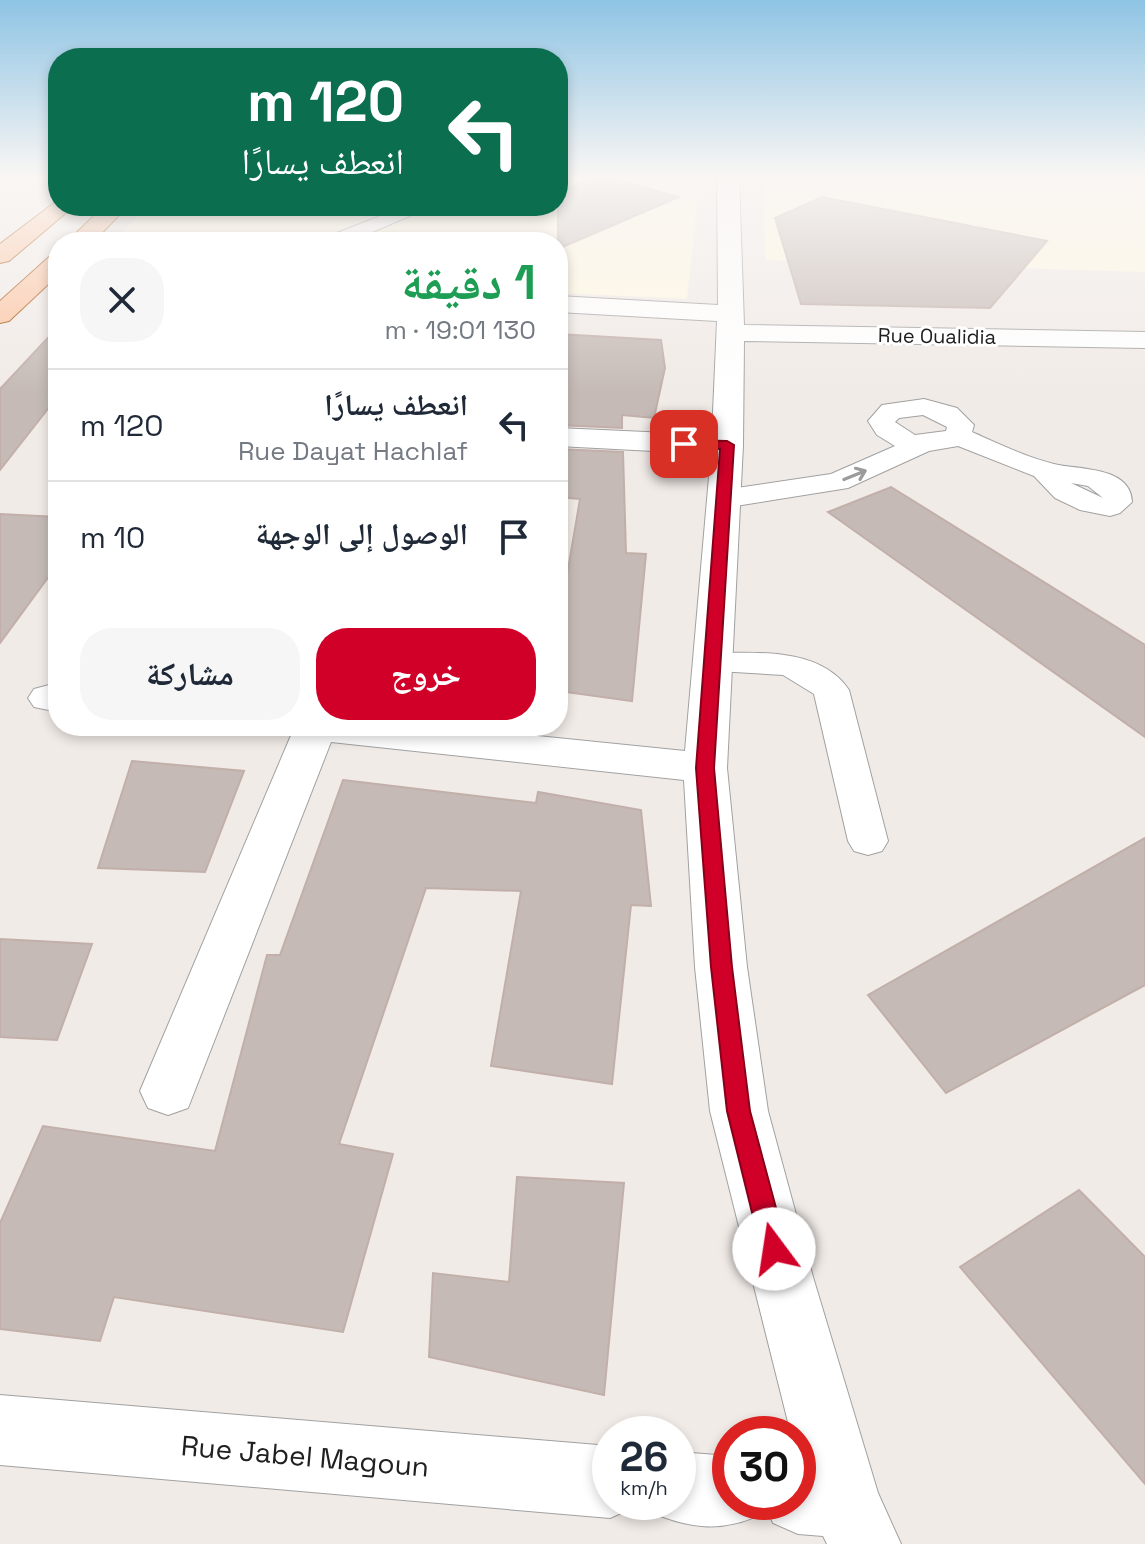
<!DOCTYPE html>
<html lang="ar">
<meta charset="utf-8">
<style>
body{margin:0;font-family:"Space Grotesk","Noto Naskh Arabic",sans-serif;background:#f6f6f7;color:#1f2937;direction:rtl;height:100vh;display:flex;flex-direction:column;font-size:30px;white-space:nowrap}
*{box-sizing:border-box;margin:0}
p{font-size:26px;color:#747a83}
.icon{flex:none;width:44px;height:44px;fill:none;stroke:currentColor;stroke-width:2;stroke-linecap:round;stroke-linejoin:round}
.map{position:relative;flex:1;overflow:hidden;direction:ltr}
.side{position:absolute;left:48px;top:232px;width:520px;height:504px;display:flex;flex-direction:column;background:#fff;border-radius:32px;box-shadow:0 4px 12px #0003;direction:rtl}
.side>*{flex:none}
.hud{position:absolute;left:48px;top:48px;width:520px;height:168px;border-radius:32px;box-shadow:0 4px 12px #0003;direction:rtl;background:#0b6e4f;color:#fff;overflow:hidden}
.speed{position:absolute;left:592px;top:1416px;display:flex;gap:16px;font-size:40px;font-weight:700;text-align:center}
.speed>*{display:grid;place-content:center;width:104px;height:104px;border-radius:50%;background:#fff;box-shadow:0 4px 12px #0003;line-height:1}
.speed small{font-size:20px;font-weight:400}
.speed .limit{border:12px solid #d22;background:#fff;color:#111}
.pin{position:absolute;display:grid;place-items:center;width:68px;height:68px;color:#fff;margin:-34px;border-radius:16px;box-shadow:0 4px 12px #0006}
.me{position:absolute;width:88px;margin:-44px;rotate:346deg;stroke-linejoin:round;filter:drop-shadow(0 0 6px #0008)}
.turn{display:flex;align-items:center;gap:28px;height:168px;padding:0 32px;font-size:36px}
.turn .icon{width:104px;height:104px;stroke-width:2.5}
.turn b{display:block;font-size:56px;line-height:68px}
.round{display:grid;place-items:center;flex:none;width:84px;height:84px;border-radius:32px;background:#f6f6f7}
.overview{display:flex;align-items:center;justify-content:space-between;height:136px;padding:0 32px}
h1{font-size:48px;font-weight:700;line-height:60px;color:#1e9e55}
.button{display:flex;gap:16px;margin-top:auto;padding:16px 32px}
.button a{flex:1;height:92px;border-radius:32px;background:#d00028;color:#fff;font-size:32px;font-weight:700;line-height:92px;text-align:center}
.button a+a{background:#f6f6f7;color:#1f2937}
ul{padding:0;list-style:none}
li{display:flex;align-items:center;gap:24px;height:112px;padding:0 32px;border-top:2px solid #e0e1e3}
li div{flex:1}
li b{display:block;font-size:30px}
li em{font-style:normal}
.map>svg:first-child{display:block}
.education{fill:#fff9e1}
.building{fill:#c5bab6;stroke:#c2afa9;stroke-width:2}
.lines{fill:none;stroke-linecap:round;stroke-linejoin:round}
.service-casing{stroke:#a1a1a1;stroke-width:2}
.minor-casing{stroke:#a1a1a1;stroke-width:2}
.primary-casing{stroke:#9c4b00;stroke-width:2}
.service{fill:#fff;fill-rule:evenodd}
.minor{fill:#fff;fill-rule:evenodd}
.primary{fill:#fcc3a0;fill-rule:evenodd}
.oneway{stroke:#9b9b9b}
.route{fill:#d00028;stroke:#87001a;stroke-width:2}
.labels{text-anchor:middle;dominant-baseline:central;stroke-width:6;stroke-linejoin:round;paint-order:stroke}
.far-street-label{font-size:20px;fill:#202020;stroke:#fff}
.near-street-label{font-size:28px;fill:#202020;stroke:#fff}
</style>
<div class="map">
<svg width="1145" height="1544" viewBox="0 0 1145 1544">
<rect width="100%" height="100%" fill="#f1ebe7"/>
<g class="education">
<polygon points="558,176 700,176 687,299 558,293 558,242 111,242 149,206 558,206"/>
<polygon points="764,176 1145,176 1145,272 765,260"/>
</g>
<g class="building">
<polygon points="597,176 601,176 679,197 558,249 558,192"/>
<polygon points="822,197 1047,241 990,308 801,304 775,218"/>
<polygon points="58,327 58,396 0,470 0,389"/>
<polygon points="558,334 661,340 665,368 654,418 622,415 622,428 558,425"/>
<polygon points="558,449 623,452 626,553 646,554 632,701 558,691 558,628 580,499 558,497"/>
<polygon points="891,487 1145,645 1145,737 828,512"/>
<polygon points="0,514 58,517 58,564 0,643"/>
<polygon points="132,761 244,771 205,872 98,868"/>
<polygon points="343,780 536,803 538,792 641,810 651,906 631,905 612,1084 491,1066 521,891 426,888 339,1144 393,1154 343,1332 114,1297 100,1341 0,1329 0,1223 43,1126 215,1151 267,955 280,955"/>
<polygon points="1145,838 1145,985 946,1093 868,995"/>
<polygon points="0,939 92,944 57,1040 0,1037"/>
<polygon points="517,1177 624,1183 604,1395 429,1357 433,1273 509,1282"/>
<polygon points="1079,1190 1145,1257 1145,1484 960,1267"/>
</g>
<g class="lines">
<g class="service-casing">
<g id="service">
<polygon points="406,206 433,206 349,242 321,242 324,238"/>
<path d="M924,399L957,408L974,425L972,432C999,444 1026,457 1054,464C1078,470 1131,466 1132,502L1120,513L1110,516L1080,510L1055,498L1034,476L958,446L929,451L848,488L723,508L713,505L709,499L713,493L723,490L831,474L895,446L877,435L868,421L882,405ZM923,415L947,427L946,431L915,435L895,422L899,418ZM1071,483L1088,486L1103,498Z"/>
<path d="M712,653C757,653 820,647 849,690L888,841L882,851L868,855L854,851L848,841L814,694L783,675L700,670L695,663L700,656Z"/>
</g>
</g>
<g class="minor-casing">
<g id="minor">
<polygon points="717,176 739,176 744,325 1145,332 1145,348 744,341 743,445 727,768 747,967 768,1111 813,1277 878,1493 901,1544 827,1544 823,1536 798,1534 773,1523 764,1502 798,1502 798,1434 791,1434 710,1111 695,967 684,780 331,742 188,1108 168,1115 148,1108 140,1091 292,733 288,726 440,726 685,751 711,454 558,446 558,428 712,435 717,321 558,312 558,296 718,305"/>
<polygon points="49,685 58,686 58,712 34,707 28,698 34,689"/>
<polygon points="0,1395 610,1446 610,1502 637,1502 635,1507 610,1518 0,1465"/>
<path d="M678,1452L730,1456V1502H762L755,1517C719,1532 689,1528 653,1513L648,1502H678Z"/>
</g>
</g>
<g class="primary-casing">
<g id="primary">
<polygon points="58,200 58,206 71,206 68,211 9,261 0,263 0,244"/>
<polygon points="104,206 128,206 93,242 67,242"/>
<polygon points="58,255 58,275 9,321 0,323 0,301 49,257"/>
</g>
</g>
<use href="#service" class="service"/>
<use href="#minor" class="minor"/>
<use href="#primary" class="primary"/>
</g>
<defs><path id="oneway-shaft" d="M-6 0H5M1.5-3L5.5 0L1.5 3" fill="none" stroke-width="1.6" stroke-linecap="round" stroke-linejoin="round" transform="scale(2)"/></defs>
<use class="oneway" href="#oneway-shaft" transform="translate(855 475) rotate(-22)"/>
<linearGradient id="sky" x2="0" y2="1"><stop stop-color="#8ec4e4"/><stop offset="0.45" stop-color="#f9f6f4"/><stop offset="1" stop-color="#f9f6f4" stop-opacity="0"/></linearGradient>
<rect width="1145" height="392" fill="url(#sky)"/>
<polygon class="route" points="684,440 727,441 734,445 714,768 732,967 750,1111 787,1249 783,1258 774,1261 765,1258 761,1249 727,1111 711,967 696,768 720,449 679,447 677,444"/>
<g class="labels">
<g class="far-street-label">
<text transform="translate(937 336) rotate(1)">Rue Oualidia</text>
</g>
<g class="near-street-label">
<text transform="translate(305 1456) rotate(5)">Rue Jabel Magoun</text>
</g>
</g>
</svg>
<div class="speed"><div>26<small>km/h</small></div><div class="limit">30</div></div>
<div class="pin" style="left:684px;top:444px;background:#d93025"><svg class="icon" aria-label="arrive" viewBox="0 0 24 24"><path d="M6 21V4h12l-3 4 3 4H6"/></svg></div>
<svg class="me" style="left:774px;top:1249px" viewBox="-20 -20 40 40"><circle r="19" fill="#fff"/><path d="M0-13L10 11 0 6-10 11z" fill="#d00028"/></svg>
<div class="hud">
<div class="turn"><svg class="icon" aria-label="left" viewBox="0 0 24 24"><path d="M17 20v-9H6M10 6l-5 5 5 5"/></svg><div><b>120 m</b>انعطف يسارًا</div></div>
</div>
<section class="side">
<div class="overview"><div><h1>1 دقيقة</h1><p>130 m · 19:01</p></div><a class="round"><svg class="icon" aria-label="close" viewBox="0 0 24 24"><path d="M6 6l12 12M18 6L6 18"/></svg></a></div>
<ul>
<li><svg class="icon" aria-label="left" viewBox="0 0 24 24"><path d="M17 20v-9H6M10 6l-5 5 5 5"/></svg><div><b>انعطف يسارًا</b><p>Rue Dayat Hachlaf</p></div><em>120 m</em></li>
<li><svg class="icon" aria-label="arrive" viewBox="0 0 24 24"><path d="M6 21V4h12l-3 4 3 4H6"/></svg><div><b>الوصول إلى الوجهة</b></div><em>10 m</em></li>
</ul>
<div class="button"><a>خروج</a><a>مشاركة</a></div>
</section>
</div>
